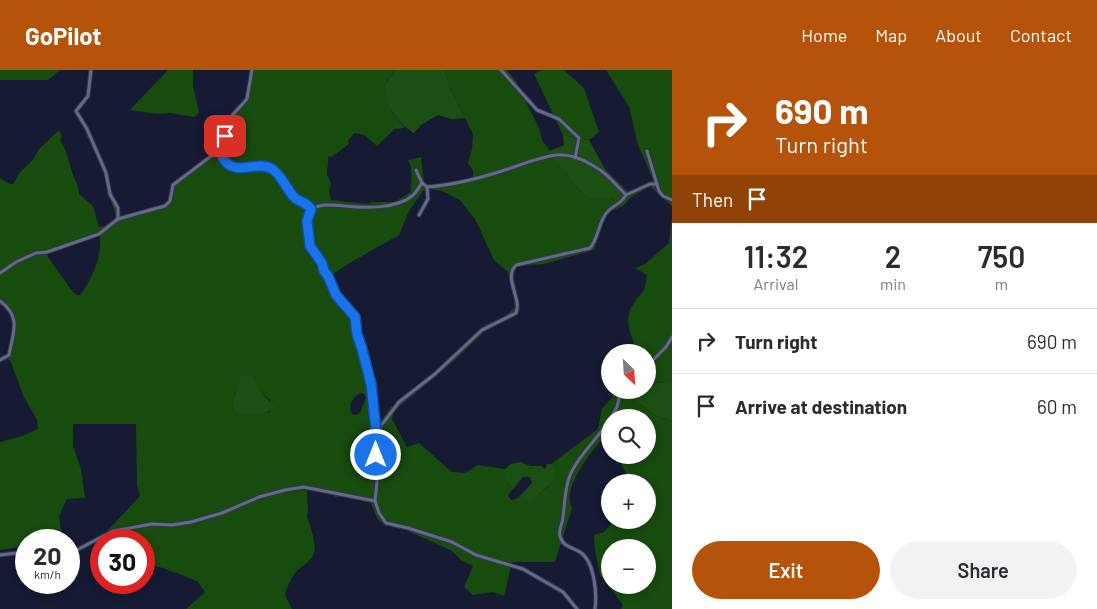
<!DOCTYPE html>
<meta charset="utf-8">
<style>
body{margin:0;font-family:Barlow,sans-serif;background:#f2f2f3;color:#2b2b33;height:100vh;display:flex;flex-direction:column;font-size:19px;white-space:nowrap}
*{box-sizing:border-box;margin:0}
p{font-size:16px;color:#7c7c81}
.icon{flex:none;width:28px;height:28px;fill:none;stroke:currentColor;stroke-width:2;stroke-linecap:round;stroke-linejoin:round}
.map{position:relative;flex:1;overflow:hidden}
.drawer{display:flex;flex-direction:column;background:#fff;width:425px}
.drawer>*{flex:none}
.banner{background:#b45309;color:#fff;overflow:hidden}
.needle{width:32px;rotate:155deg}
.controls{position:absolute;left:601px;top:274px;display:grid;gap:10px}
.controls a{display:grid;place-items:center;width:55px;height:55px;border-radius:50%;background:#fff;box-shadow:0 2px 8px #0003;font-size:25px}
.speed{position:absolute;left:15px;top:459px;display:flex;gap:10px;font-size:25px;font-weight:700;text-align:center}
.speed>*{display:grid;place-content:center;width:65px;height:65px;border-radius:50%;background:#fff;box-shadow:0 2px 8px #0003;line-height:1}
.speed small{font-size:12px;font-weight:400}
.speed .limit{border:8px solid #d22;background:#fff;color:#111}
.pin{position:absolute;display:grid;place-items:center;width:42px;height:42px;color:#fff;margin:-21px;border-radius:10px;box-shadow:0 2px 8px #0006}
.me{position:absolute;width:55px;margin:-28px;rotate:0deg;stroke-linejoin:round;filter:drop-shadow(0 0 4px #0008)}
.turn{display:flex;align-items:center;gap:18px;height:105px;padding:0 20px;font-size:22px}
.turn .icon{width:65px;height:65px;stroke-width:2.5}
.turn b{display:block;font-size:35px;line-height:42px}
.then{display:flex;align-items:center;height:48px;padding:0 20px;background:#0003;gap:10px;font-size:19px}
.eta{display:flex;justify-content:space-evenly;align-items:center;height:85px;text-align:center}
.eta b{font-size:30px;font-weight:600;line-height:35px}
.button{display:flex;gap:10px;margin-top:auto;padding:10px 20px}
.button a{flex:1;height:58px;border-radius:30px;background:#b45309;color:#fff;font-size:20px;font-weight:600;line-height:58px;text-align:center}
.button a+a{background:#f2f2f3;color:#2b2b33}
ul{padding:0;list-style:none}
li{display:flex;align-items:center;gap:15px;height:65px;padding:0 20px;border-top:1px solid #e1e1e2}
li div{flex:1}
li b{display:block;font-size:19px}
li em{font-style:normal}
header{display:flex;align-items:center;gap:30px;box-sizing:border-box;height:70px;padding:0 25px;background:#b45309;color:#fff}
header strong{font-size:24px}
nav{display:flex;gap:28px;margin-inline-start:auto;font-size:18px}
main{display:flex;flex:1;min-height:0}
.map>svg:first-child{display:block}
.green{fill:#184b0e;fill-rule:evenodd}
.forest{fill:#1c4f13}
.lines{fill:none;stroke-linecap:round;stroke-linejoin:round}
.minor-casing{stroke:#333547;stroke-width:5}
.minor{stroke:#636988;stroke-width:3}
.route-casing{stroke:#114b97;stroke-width:12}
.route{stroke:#1a73e8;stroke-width:9}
</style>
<header>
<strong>GoPilot</strong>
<nav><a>Home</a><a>Map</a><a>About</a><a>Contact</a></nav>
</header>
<main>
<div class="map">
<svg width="672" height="539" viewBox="0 0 672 539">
<rect width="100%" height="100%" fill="#161a33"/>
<g class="green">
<polygon points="0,0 60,0 48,10 0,10"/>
<polygon points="168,0 193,0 193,16 199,42 195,47 170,43 158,44 130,40"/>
<path d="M250,0H396L387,11L392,43L405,58L395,59L377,76L364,65L355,63L348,70L349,74L333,86L328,87L327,105L331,113L329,120L331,130L367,134L372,132H395L411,122C410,111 414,100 408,90L421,87L424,113C438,120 459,111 473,107V101L468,93L472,79L473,64L450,18L444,0H507L515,10L539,58L542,70L575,115L588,128H611L623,136L609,142L604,151L594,180L544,194L518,196L513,201L520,241L484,262L457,288L394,341L392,349L407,377L419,373L452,402L465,403L478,395L505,399V408L513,419L508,425L511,430L516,429L521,425L524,430H532L548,417L554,396L551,394L598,359L602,339L613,326L615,320H625V322L656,346L672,351V539H621L623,535L600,505L595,480L594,465L604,462L613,452L612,450H648V412H631L616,385H648V348H610V374L605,366C592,381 561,418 572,438L555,492H512L504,526L493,522L473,525L464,517L473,496L462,491L452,481L406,460L384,455L377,448L370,431L347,427H335V424L307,419L308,442L307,447C310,455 317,475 314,483C311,492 301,496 295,503C290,510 287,517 285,525L292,539H186L205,522L197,511L163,498L144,494V470H114L107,461L140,426L137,415L136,354H74L73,356V376L81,399L85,428L67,429L59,446L62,470H26V476L0,480V372L22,366L38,359L37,350L24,327L10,290L4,289L0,293V288L8,284C11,264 20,247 0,233V108L10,114H13L20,102L33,90L39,79L59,60L62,66L60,70C67,81 69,92 73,105C76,112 79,117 79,124L93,136L99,157L105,156L116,148L114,139L108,124L104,102L86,64L94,71L108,102L112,124L119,137L121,146H127L165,135L168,130L172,114L219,81L228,49L246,28ZM428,119L442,121L460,130L475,149L494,190L508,202L516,236L505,247L485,255L429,307L391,337L378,355L372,302L359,268L360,256L357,245L340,227L331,213L330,206L348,194L399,165L409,141L423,121ZM100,165C102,187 93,207 80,225H77L72,221L48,187L47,182ZM257,315L260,321L270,330V342L248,344L234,342L232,333L237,317ZM361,323L364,324L366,327L360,343L356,345L352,344C348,335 352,327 361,323ZM610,478H648V515H610Z"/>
<polygon points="542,0 564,0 584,18 599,62 589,70 563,65 534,4"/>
<polygon points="606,0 672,0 672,136 650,116 630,128 628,122 654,111 638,75 629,37"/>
<path d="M672,146V311L659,313L648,311V282H635L636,278C630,263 623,247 634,233C643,220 645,223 647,205L635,198L645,194L669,173Z"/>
</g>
<g class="forest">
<path d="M396,0H444L450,18L465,48L451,49L438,45L421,55L414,63C398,53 381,33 387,13C388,8 394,4 396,0Z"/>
<polygon points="563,65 589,70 605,99 628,122 630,128 623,136 611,128 588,128 575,115 549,81 564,75"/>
<path d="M242,303L254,307L260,321L275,337C266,346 247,345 234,342L232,333Z"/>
<polygon points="648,311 659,313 672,311 672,351 656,346 625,322 625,320 648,320"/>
<path d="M520,392L531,396H541L545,399L547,394H551L554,396C557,414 543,419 533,430H524L521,425L532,413L530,407H523L513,419L505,408V399L511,394Z"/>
</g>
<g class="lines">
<g class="minor-casing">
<g id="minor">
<polyline points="91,0 88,26 76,41 87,59 106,103 110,124 118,138 118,149"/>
<polyline points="501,0 537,40 559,49 579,68 575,88"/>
<polyline points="647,81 659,121 663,126 672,130"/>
<path d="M220,82C227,110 254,91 271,98C278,102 281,111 285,117C288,121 292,126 295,129C303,135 302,128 311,139C322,133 332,135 345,136C364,138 397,139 412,126C416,123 419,117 422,113"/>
<path d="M416,100L422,113L427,117C455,115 481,108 508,99C523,94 540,87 556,85C568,84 582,89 592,95C606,102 615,114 626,125L650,114H657"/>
<polyline points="311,139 307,151 310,176 322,193 324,201 328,206 336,225 355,247 357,264 363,279 371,314 376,359"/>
<polyline points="419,145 428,129 427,117"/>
<polyline points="0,203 16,192 36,183 47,182 99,164 118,149 165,136 170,131 173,115 210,87 220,82 229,49 247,29 252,0"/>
<path d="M0,231C22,247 13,263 9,285L0,290"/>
<polyline points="648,295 666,277 672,267"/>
<polyline points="611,348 617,337 621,320"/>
<polyline points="69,484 113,461 152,454 172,455 191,452 222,443 259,427 285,420 304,417 375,431"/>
<polyline points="0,485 26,482"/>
<path d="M577,539L563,522L523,499L476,485L452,472L408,458L386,453L379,443L375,431L377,412L376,360L384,352L399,332L435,304L482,260L516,243C522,228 503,208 516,195L590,178C599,168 598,151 608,141C615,134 620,135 626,125"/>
<path d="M595,539C597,524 595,492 580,482C572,477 563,477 560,466C558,460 563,453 563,447C565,432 565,413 573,399C583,381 599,367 610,349"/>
</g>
</g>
<use href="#minor" class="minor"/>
</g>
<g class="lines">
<g class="route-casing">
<path id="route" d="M225,66C222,75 218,82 225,91C237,106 257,90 272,99C280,103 287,119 293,126C300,134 303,129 311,139L307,151L310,176L322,193L324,201L328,206L336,225L355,247L357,264L362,279L371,314L376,360V385"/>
</g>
<use href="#route" class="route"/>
</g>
</svg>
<div class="controls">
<a><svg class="needle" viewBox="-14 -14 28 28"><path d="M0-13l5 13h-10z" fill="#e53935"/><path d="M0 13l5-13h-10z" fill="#7c7c81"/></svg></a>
<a><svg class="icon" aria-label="search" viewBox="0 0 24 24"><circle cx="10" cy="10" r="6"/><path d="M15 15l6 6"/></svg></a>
<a>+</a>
<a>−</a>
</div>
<div class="speed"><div>20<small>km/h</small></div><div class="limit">30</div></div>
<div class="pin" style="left:225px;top:66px;background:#d93025"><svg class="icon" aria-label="arrive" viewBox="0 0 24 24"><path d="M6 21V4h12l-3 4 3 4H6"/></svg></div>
<svg class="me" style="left:376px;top:385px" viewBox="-20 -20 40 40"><circle r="17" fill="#1a73e8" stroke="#fff" stroke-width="3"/><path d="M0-11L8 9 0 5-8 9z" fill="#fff"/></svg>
</div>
<section class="drawer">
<div class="banner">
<div class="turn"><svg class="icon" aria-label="right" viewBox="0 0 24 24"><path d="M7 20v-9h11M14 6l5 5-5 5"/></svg><div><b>690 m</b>Turn right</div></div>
<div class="then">Then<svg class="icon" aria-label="arrive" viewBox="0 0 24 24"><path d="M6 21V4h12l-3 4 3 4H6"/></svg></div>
</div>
<div class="eta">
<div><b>11:32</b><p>Arrival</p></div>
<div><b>2</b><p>min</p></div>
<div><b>750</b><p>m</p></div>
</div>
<ul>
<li><svg class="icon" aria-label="right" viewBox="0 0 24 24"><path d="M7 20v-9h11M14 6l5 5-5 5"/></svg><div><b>Turn right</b></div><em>690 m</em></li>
<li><svg class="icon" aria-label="arrive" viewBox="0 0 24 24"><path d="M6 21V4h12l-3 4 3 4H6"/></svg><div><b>Arrive at destination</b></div><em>60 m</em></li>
</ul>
<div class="button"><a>Exit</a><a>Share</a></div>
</section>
</main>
